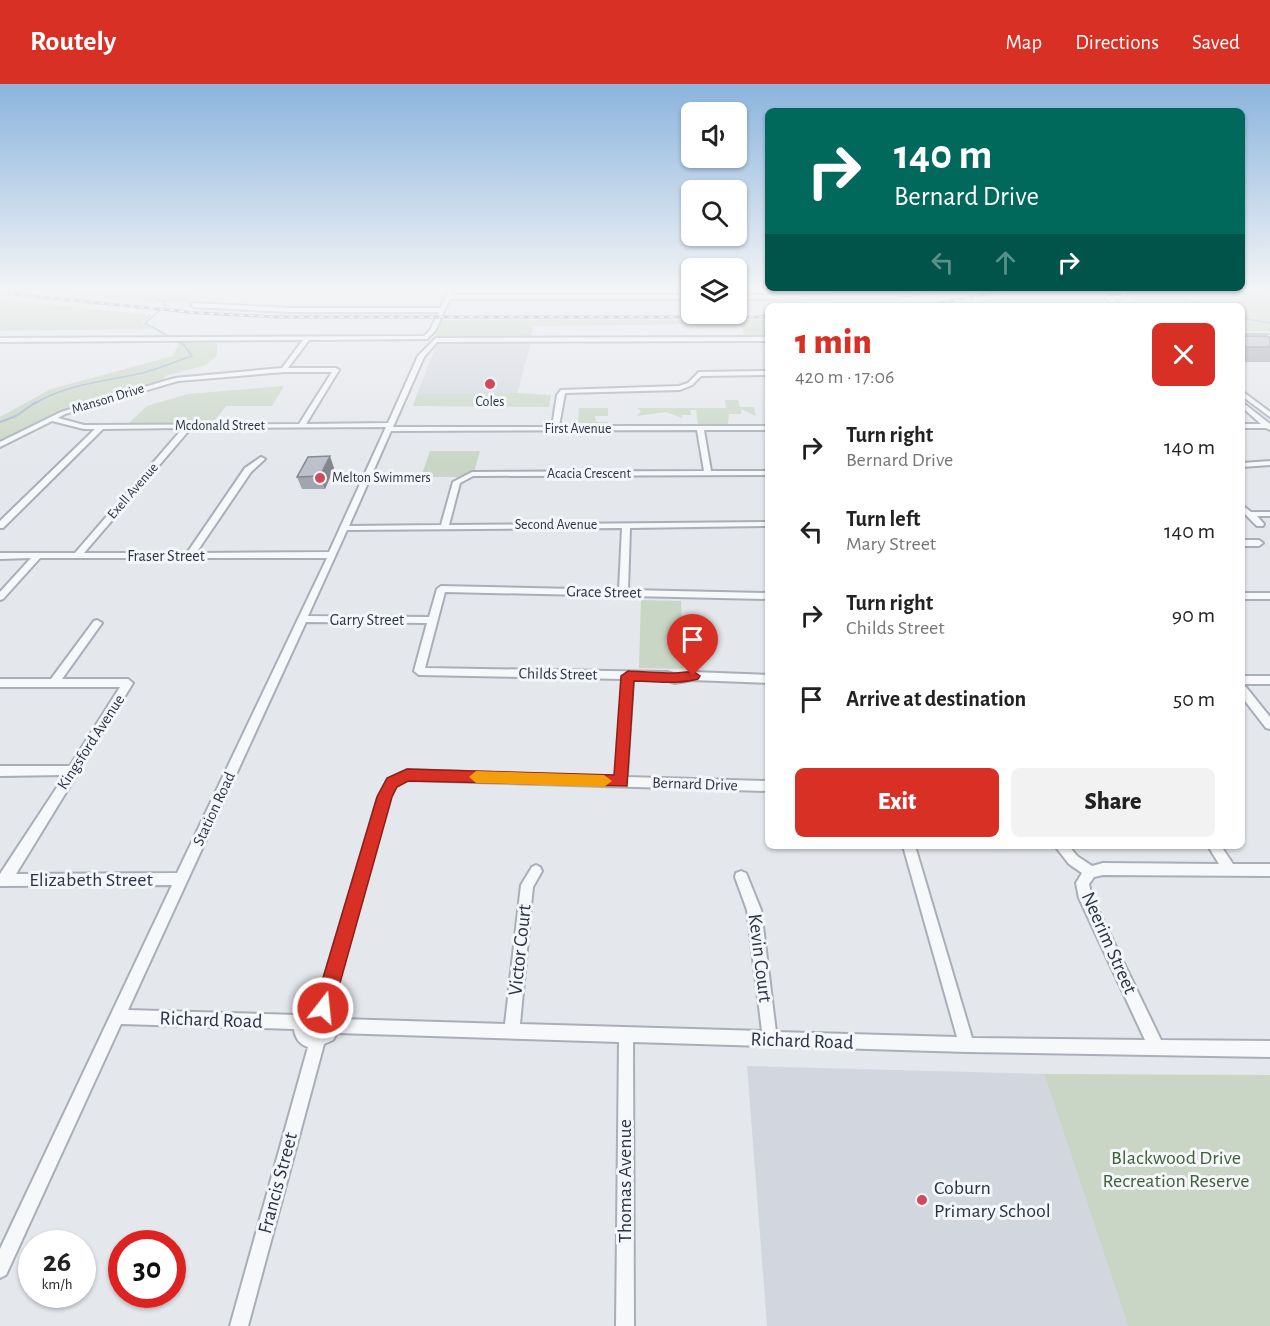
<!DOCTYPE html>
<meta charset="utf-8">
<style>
body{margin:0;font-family:"Alegreya Sans",sans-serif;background:#f2f2f2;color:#222;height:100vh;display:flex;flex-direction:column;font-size:22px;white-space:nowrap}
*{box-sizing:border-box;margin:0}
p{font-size:20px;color:#767676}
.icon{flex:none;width:33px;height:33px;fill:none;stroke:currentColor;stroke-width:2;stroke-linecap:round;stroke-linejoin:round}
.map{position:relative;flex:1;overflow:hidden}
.drawer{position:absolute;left:765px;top:219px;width:480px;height:546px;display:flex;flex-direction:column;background:#fff;border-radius:9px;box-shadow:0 2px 4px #0004}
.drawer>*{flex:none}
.top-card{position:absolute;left:765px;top:24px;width:480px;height:183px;border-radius:9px;box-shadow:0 2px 4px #0004;background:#00695c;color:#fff;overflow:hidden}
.controls{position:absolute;left:681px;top:18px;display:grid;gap:12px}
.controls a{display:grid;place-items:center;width:66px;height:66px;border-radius:9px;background:#fff;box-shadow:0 2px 4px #0004;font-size:30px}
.speed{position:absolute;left:18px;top:1146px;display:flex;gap:12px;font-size:30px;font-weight:700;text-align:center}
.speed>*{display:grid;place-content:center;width:78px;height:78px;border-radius:50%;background:#fff;box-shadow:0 2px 4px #0004;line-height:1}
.speed small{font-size:15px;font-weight:400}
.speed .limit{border:9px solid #d22;background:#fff;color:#111}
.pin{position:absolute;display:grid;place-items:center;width:51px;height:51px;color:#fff;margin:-62px -26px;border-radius:50% 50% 50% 0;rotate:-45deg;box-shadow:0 0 6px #0007}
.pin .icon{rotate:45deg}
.me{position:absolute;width:66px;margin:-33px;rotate:16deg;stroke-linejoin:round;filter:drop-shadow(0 0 4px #0008)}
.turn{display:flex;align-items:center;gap:21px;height:126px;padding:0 30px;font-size:27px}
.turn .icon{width:78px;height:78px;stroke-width:2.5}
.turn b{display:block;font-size:42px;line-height:51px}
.lanes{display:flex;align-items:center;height:57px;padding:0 30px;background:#0003;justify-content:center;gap:30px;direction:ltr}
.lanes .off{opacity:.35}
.round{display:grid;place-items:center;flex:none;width:63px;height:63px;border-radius:9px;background:#f2f2f2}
.head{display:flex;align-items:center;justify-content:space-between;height:102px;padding:0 30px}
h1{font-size:36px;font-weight:800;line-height:45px;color:#d93025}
.primary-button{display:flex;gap:12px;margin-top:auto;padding:12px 30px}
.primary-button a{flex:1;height:69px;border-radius:9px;background:#d93025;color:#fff;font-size:24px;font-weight:800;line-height:69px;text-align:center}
.primary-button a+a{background:#f2f2f2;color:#222}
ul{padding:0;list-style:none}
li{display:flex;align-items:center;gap:18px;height:84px;padding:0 30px}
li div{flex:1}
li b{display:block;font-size:22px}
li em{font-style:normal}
header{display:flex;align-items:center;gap:36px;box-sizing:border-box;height:84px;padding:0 30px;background:#d93025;color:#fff}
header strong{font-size:28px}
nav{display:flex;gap:33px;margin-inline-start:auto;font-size:21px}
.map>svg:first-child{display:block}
.built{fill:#d2d6de}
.green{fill:#c9d6c5;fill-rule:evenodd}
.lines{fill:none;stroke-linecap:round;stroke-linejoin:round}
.stream-far1{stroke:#9fb4cc;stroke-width:1.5}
.stream{stroke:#9fb4cc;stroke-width:2}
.minor-casing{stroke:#a9aeb7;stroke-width:4}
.minor{fill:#f7f8fa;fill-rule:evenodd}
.rail-casing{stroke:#7d8696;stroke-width:3}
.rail{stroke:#f4f6f9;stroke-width:1.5;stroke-dasharray:5;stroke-linecap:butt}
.wall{fill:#a1a5ae}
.shaded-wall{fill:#83868d}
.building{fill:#bbc0ca;stroke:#83868d;stroke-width:1.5}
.route{fill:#d93025;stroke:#8d1f18;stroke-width:1.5}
.slow{fill:#f59e0b}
.poi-dot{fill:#d1495b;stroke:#f4f6f9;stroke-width:2}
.labels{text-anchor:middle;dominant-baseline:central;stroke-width:6;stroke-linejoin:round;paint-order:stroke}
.far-street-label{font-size:14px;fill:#2b3445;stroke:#f4f6f9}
.far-poi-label{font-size:14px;fill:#2b3445;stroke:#f4f6f9}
.street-label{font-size:16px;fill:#2b3445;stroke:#f4f6f9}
.near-street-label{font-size:20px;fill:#2b3445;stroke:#f4f6f9}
.near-park-label{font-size:20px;fill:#3f6138;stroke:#f4f6f9}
.near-poi-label{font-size:20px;fill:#2b3445;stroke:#f4f6f9;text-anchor:start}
</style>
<header>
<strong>Routely</strong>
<nav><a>Map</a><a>Directions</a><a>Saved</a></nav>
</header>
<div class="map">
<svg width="1270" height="1242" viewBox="0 0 1270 1242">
<rect width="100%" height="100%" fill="#e4e7ec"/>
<g class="built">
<polygon points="1036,205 1090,205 1111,222 992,222"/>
<polygon points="531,259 517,310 417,310 437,260"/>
<polygon points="747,982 1044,990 1128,1242 767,1242"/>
</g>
<g class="green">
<polygon points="12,205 169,205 195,209 191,218 155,219"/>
<polygon points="1023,205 1036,205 992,222 964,222"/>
<polygon points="1131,205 1249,205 1270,213 1270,247 1242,247 1242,222 1131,222"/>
<polygon points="0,216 153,231 141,238 153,245 0,247"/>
<path d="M440,236H768V254H440L436,252ZM717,237L740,238L744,251L531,252L533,242L718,240Z"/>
<polygon points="179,259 217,259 217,271 206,281 165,292 164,296 60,328 0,357 0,333 51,305 173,272"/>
<polygon points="284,302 272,322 226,322 213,339 129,339 147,322 188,310"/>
<polygon points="517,309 551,311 549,323 413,322 417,310"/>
<polygon points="725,316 738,316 740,323 754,323 756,332 741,325 741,330 729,330 728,340 698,340 696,326 690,326 691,331 682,331 682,334 666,328 637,332 641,327 637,324 726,324"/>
<polygon points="579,324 608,324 608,332 595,332 596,338 608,338 608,340 578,340"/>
<polygon points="430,367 480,367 474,388 459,393 421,393"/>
<polygon points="641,516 681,517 684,585 639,584"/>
<polygon points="1044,990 1270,991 1270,1242 1128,1242"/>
</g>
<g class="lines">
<g class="stream-far1">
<polyline points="1179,205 1186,219 1191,222"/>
<polyline points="1242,234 1270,239"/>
<path d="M34,320C63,301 105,297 138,290C156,286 174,278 192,272L184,261L145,239L165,222V218L137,205"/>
</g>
<polyline class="stream" points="0,338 16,332 36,318"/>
<g class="minor-casing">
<g id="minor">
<path d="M450,205H455L451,211H692V215H450L435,247L427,255L309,256L288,284H336L339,286L306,340L388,339L418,272L436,254L768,253V257L437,258L424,273L393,343H552L557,311L561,306L679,302L688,299L699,288L768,287V291L701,292L692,301L680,306L565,309L559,342H768V346H704L711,387H768V391L473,392L460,399L449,441L768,438V442L630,444L628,506L768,509V515L445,508L425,584L667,588L676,591L693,588L768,591V599L693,596L675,599L666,596L633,595L627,693L768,697V707L408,696L396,701L390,713L331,921L339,927L341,935L505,940L521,801L532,783L536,781L540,783L542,787L533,803L532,812L520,940L762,947L747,826L735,793L736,789L741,787L746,789L761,826L776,948L957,953L903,762H915L972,954L1145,956L1079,814L1076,799L1082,789L1069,780L1055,762H1069L1077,772L1092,782L1103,779L1219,780L1208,762H1221L1233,780H1270V792L1103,791L1094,793L1089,800L1092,813L1161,956L1270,957V973L967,968L633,958L634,1242H616L619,958L337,949L333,956L324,960L248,1242H230L308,963C300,961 295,954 294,945L121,940L6,1191L0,1194V1165L172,801L0,802V790L65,691L0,692V682H70L120,603H0V595H51L94,537L97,536L102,539L62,595H128L133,599L16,790L177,789L327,474H40L3,515L0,516V508L31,474L0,475V469H75L183,344L103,345L3,444H0V437L95,345H84L52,337L0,363V358L61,328L175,294L282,284L303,256L0,258V254L424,252L430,246L439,228H290L194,223L191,221L194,219L290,224H440ZM284,288H332L299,340L84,341L58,334L65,330L178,297ZM386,343L329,468L196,469L251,388L265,375L261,373L245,384L187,469H84L191,344ZM697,346L704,387L472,388L453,398L441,441L349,442L391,347ZM622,444L619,506L441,502L437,505L429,533L308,532L347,446ZM306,538L427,539L414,587L419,591L623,595L616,693L407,686L388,695L378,713L317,918L305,924L299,931L128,926ZM321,932L327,936C326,945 319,948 311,948L309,946C309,939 314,933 321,932Z"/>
<polygon points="929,205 941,205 893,214 736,215 736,211 893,210"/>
<polygon points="1094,205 1100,205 1110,212 1122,212 1123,205 1127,205 1127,213 1113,215 1122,222 1116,222"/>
<rect x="1242" y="251" width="28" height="4"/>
<polygon points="1242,307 1270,328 1270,333 1242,312"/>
<polygon points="1242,318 1270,340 1270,346 1266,344 1242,344 1242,340 1261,340 1242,323"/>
<polygon points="1270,377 1270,381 1242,383 1242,379"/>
<polygon points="1242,421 1251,428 1270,428 1270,432 1257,432 1264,440 1263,442 1257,442 1242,427"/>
<polygon points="1242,456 1259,456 1263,459 1259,462 1242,462"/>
<rect x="1242" y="509" width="28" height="6"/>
<rect x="1242" y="592" width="28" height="8"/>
<polygon points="1242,602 1246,603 1270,633 1270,645 1266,644 1242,613"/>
</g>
</g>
<use href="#minor" class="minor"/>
<g class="rail-casing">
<g id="rail">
<polyline points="0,209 199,229 277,233 768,233"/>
<polyline points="925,222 1011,205"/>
</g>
</g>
<use href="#rail" class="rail"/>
</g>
<g class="wall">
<polygon points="1242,252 1270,254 1270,278 1242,278"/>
<polygon points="334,384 325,405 302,405 297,393"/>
</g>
<polygon class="shaded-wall" points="330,372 334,384 325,405 320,392"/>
<g class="building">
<polygon points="1242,252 1267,252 1270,254 1270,263 1242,263"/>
<polygon points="330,372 320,392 297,393 308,373"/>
</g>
<linearGradient id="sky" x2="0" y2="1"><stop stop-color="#8bb4dd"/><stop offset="0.54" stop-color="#f3f4f6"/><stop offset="1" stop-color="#f3f4f6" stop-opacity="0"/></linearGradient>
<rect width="1270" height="379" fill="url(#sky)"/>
<path class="route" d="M628,587C650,588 672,591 693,587L700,592L698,595C677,601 656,597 634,597L627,702L408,697L397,703L392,713L333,924L330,931L323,934L317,931L314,924L377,713L387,694L407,685L614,691L621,592Z"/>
<polygon class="slow" points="476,687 604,691 612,697 604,703 476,699 469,693"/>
<g class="poi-dot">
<circle cx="490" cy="300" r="6"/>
<circle cx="320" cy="394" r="6"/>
<circle cx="922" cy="1116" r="6"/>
</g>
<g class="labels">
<g class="far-street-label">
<text transform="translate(108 315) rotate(-17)">Manson Drive</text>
<text x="220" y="342">Mcdonald Street</text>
<text x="578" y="345">First Avenue</text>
<text x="589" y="390">Acacia Crescent</text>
<text transform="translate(133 407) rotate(-49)">Exell Avenue</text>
<text x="556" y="441">Second Avenue</text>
</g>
<g class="far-poi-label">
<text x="490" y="318">Coles</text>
<text x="332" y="394" text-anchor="start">Melton Swimmers</text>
</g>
<g class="street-label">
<text x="166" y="472">Fraser Street</text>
<text transform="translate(604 508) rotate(1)">Grace Street</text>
<text x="367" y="536">Garry Street</text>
<text transform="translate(558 590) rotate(1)">Childs Street</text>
<text transform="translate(91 658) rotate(-57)">Kingsford Avenue</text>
<text transform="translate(695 700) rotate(2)">Bernard Drive</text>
<text transform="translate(214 725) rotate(-65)">Station Road</text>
</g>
<g class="near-street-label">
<text x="91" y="796">Elizabeth Street</text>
<text transform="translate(1109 859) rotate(66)">Neerim Street</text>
<text transform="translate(520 866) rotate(-84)">Victor Court</text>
<text transform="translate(760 874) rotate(83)">Kevin Court</text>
<text transform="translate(211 936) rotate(2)">Richard Road</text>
<text transform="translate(802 957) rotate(2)">Richard Road</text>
<text transform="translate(625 1097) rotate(-90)">Thomas Avenue</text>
<text transform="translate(278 1099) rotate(-75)">Francis Street</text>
</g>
<g class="near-park-label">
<text x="1176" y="1074">Blackwood Drive<tspan x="1176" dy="23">Recreation Reserve</tspan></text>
</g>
<g class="near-poi-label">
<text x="934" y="1104">Coburn<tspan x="934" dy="23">Primary School</tspan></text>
</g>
</g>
</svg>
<div class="controls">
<a><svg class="icon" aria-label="sound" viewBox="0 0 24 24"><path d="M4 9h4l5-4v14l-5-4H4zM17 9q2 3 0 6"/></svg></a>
<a><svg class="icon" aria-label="search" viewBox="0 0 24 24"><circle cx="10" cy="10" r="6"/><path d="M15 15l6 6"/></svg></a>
<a><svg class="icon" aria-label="layers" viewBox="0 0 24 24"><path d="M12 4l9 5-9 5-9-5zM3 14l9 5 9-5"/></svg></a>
</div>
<div class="speed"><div>26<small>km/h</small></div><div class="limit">30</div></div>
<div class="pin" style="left:693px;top:592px;background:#d93025"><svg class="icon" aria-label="arrive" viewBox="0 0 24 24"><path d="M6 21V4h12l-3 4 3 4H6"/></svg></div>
<svg class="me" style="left:323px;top:924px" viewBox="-20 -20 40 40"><circle r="17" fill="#d93025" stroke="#fff" stroke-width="3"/><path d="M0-11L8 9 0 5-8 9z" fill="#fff"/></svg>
<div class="top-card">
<div class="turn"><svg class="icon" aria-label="right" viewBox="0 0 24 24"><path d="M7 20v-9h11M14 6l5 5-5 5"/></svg><div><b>140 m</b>Bernard Drive</div></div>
<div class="lanes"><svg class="icon off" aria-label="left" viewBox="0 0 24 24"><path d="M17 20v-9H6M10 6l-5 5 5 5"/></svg><svg class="icon off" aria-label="ahead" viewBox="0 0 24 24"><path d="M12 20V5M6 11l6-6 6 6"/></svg><svg class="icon" aria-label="right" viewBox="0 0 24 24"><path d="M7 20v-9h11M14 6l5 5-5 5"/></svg></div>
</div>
<section class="drawer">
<div class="head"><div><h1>1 min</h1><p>420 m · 17:06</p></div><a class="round" style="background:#d93025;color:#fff"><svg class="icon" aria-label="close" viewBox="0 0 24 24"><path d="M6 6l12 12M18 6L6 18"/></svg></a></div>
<ul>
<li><svg class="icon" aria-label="right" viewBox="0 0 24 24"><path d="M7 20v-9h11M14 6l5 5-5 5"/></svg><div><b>Turn right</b><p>Bernard Drive</p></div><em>140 m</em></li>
<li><svg class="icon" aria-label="left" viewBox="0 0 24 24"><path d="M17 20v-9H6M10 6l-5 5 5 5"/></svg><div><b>Turn left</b><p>Mary Street</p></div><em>140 m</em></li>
<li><svg class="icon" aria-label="right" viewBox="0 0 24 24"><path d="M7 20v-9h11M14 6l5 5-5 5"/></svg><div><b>Turn right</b><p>Childs Street</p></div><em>90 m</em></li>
<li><svg class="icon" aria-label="arrive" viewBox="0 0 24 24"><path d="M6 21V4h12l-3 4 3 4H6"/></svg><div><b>Arrive at destination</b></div><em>50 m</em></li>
</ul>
<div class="primary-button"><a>Exit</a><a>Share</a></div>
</section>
</div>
